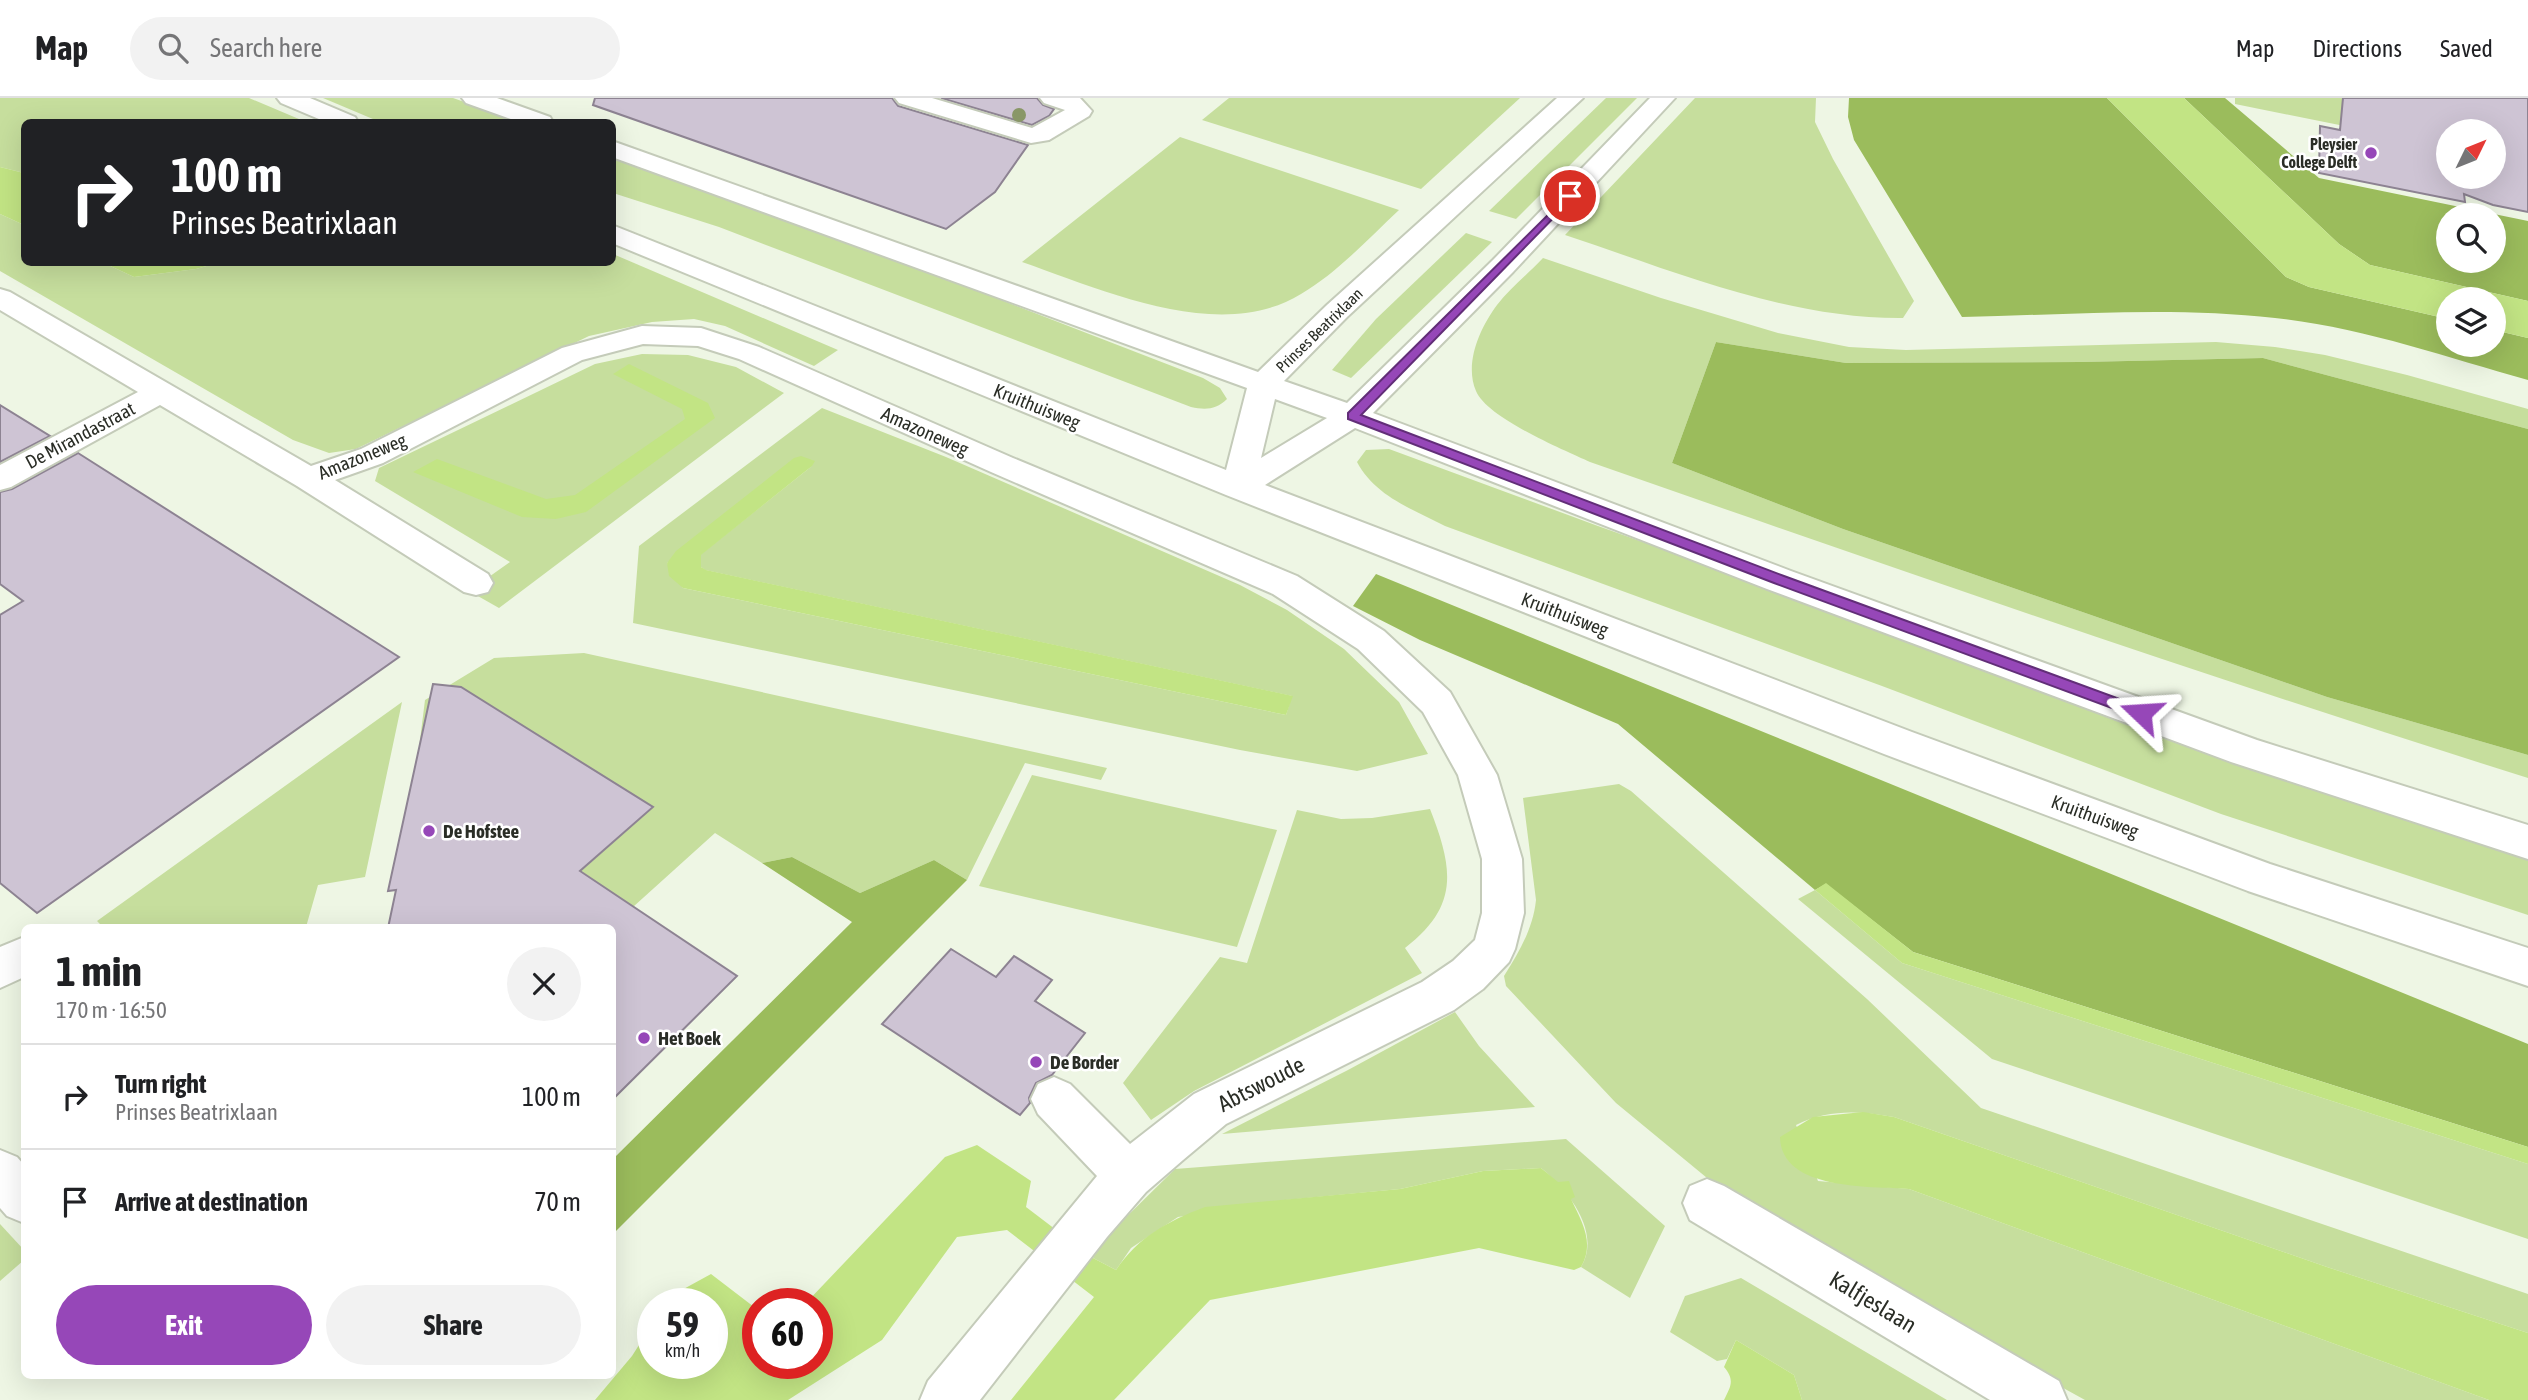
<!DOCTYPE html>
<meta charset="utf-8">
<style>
body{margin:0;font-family:"Asap Condensed",sans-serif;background:#f2f2f2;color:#202124;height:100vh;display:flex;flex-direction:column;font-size:26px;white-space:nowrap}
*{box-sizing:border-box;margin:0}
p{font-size:23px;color:#757577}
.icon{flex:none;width:38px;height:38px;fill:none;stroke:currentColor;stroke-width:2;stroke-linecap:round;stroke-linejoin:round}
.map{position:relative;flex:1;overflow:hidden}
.details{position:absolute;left:21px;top:826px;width:595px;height:455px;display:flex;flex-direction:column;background:#fff;border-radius:10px;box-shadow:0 7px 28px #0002}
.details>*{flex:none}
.hud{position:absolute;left:21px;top:21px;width:595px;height:147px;border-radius:10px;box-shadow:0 7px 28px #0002;background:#202124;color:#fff;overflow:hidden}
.needle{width:46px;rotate:47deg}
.buttons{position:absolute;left:2436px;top:21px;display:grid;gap:14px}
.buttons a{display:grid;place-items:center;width:70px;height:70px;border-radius:50%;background:#fff;box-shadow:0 7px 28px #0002;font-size:35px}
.speed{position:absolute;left:637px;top:1190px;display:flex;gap:14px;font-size:35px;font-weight:700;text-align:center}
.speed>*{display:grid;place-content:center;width:91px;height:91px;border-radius:50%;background:#fff;box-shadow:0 7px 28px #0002;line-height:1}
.speed small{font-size:18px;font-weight:400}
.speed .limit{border:10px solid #d22;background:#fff;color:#111}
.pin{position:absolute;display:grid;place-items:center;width:60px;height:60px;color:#fff;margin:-30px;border:4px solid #fff;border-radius:50%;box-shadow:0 2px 7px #0007}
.me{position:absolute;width:77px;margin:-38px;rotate:290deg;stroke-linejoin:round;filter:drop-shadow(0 0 5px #0008)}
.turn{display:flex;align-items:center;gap:24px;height:147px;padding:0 35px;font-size:32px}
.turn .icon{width:91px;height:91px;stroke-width:2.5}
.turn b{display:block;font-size:49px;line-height:60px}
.round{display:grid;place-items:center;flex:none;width:74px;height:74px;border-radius:37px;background:#f2f2f2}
.summary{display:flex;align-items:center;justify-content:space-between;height:119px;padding:0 35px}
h1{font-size:42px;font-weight:700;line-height:52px}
.primary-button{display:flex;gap:14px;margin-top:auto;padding:14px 35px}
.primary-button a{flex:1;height:80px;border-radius:42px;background:#9647b8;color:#fff;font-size:28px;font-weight:700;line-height:80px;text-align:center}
.primary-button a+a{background:#f2f2f2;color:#202124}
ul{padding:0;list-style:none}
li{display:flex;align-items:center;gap:21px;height:105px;padding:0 35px;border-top:2px solid #e0e0e0}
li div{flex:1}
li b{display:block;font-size:26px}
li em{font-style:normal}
header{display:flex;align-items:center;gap:42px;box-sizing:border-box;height:98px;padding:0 35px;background:#fff;border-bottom:2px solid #e0e0e0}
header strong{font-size:33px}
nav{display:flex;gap:38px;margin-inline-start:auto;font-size:24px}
.search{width:490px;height:63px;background:#f2f2f2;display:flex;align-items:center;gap:18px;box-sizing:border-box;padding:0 24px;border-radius:38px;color:#757577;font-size:26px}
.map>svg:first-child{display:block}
.green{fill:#c6de9d;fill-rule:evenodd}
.forest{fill:#9bbc5c;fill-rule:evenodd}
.water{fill:#c2e484}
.building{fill:#cec4d4;stroke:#8d8392;stroke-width:2;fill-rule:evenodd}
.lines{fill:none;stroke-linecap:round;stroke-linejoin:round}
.minor-casing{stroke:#c4cbb9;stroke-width:4}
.major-casing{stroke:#c4cbb9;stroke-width:4}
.minor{fill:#fff;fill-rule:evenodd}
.major{fill:#fff;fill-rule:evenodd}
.tree{fill:#899767}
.route{fill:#9647b8;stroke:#622e78;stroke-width:2}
.poi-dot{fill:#9647b8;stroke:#fff;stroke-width:2.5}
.labels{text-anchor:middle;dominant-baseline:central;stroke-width:5;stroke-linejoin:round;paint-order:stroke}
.far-poi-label{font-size:16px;font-weight:bold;fill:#2a2d26;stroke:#fff;text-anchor:end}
.far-street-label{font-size:16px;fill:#2a2d26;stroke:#fff}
.street-label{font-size:19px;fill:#2a2d26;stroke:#fff}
.poi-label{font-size:19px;font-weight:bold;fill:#2a2d26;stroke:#fff;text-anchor:start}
.near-street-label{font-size:23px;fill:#2a2d26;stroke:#fff}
</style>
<header>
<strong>Map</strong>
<div class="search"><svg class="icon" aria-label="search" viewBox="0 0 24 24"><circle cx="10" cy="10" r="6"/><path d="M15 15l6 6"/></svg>Search here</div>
<nav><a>Map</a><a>Directions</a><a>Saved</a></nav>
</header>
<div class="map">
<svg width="2528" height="1302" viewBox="0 0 2528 1302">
<rect width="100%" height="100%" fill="#eef6e4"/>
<g class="green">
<polygon points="0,0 249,0 306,24 24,24 24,75 0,69"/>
<polygon points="323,0 453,0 521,24 380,24"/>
<polygon points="1229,0 1520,0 1421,91 1202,22"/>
<polygon points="1606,0 1637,0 1516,121 1489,113"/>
<path d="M1695,0H1816L1815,24L1833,61L1914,203L1903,220C1786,221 1674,173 1565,137Z"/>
<polygon points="2235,0 2348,0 2404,40 2235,6"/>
<path d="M1180,39L1399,112C1368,141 1337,175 1301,196C1220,246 1103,192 1022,164Z"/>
<path d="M612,57L952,183L1203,280L1220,290L1227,301C1216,312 1205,312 1191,309L719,129L613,95Z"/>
<polygon points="0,116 24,127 24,164 104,165 134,179 196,171 217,165 612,164 613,156 838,252 814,268 725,228 694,221 652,224 589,238 356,351 329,355 293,342 0,173"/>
<polygon points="1466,135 1492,144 1351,280 1332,272 1376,221"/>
<path d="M1543,160L1661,200L1778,235L1849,249L1906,252L2216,244L2275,249L2325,257L2407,277L2528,311V331L2263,260L2082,264L1846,265L1716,244L1672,365L1843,431L2327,599L2528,657V680C2213,581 1902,473 1590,364C1564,352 1487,320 1476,293C1464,265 1480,230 1497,207C1510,190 1528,176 1543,160Z"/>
<polygon points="642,256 688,257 736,269 784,295 499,510 469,493 510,464 375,383 379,370 595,266"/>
<path d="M822,310L946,359L1240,487L1287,512L1344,551L1399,604L1428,656L1357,673L1240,652L633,525L639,448ZM812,368L700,457L701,469L705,472L1292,598L1286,617L683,490L667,465Z"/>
<path d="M1389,351L1598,428L2528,760V817L2221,716L1882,588L1445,428C1412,411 1375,398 1357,364L1366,352Z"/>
<polygon points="584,555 1107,670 1101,682 1025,665 967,782 934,762 860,795 792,759 762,765 715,735 633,809 581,773 653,709 482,602 419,650 425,602 494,560"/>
<polygon points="402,604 365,779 318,787 306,829 104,830 97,823"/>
<polygon points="1032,677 1277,732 1237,849 979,788"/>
<path d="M1619,686L1631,693L1867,901L1981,1010L2528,1196V1235L2327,1169L1894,1019C1859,1013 1829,1011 1796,1027L1818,1083L1909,1091L2489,1302H2085L1830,1161L1718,1089L1616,1005L1506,888L1504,878C1519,854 1533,831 1536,802L1523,700Z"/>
<path d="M1430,711C1453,770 1460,808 1405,850L1422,875L1194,993L1151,1022L1123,985L1220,859L1247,865L1297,712L1341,721L1372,720Z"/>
<polygon points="1815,792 1902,865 2528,1066 2528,1141 1992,961 1798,801"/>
<polygon points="1455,914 1479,948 1535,1009 1222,1036 1348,972"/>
<path d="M1566,1041L1665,1128L1630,1200L1581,1169C1602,1134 1568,1092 1541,1070L1483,1073L1400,1091L1286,1102L1178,1119L1131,1150L1116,1172L1093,1160L1108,1137L1175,1071Z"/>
<polygon points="0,1126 24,1152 24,1162 0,1183"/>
<polygon points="1741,1180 1947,1302 1802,1302 1794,1277 1736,1242 1727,1261 1717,1263 1670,1234 1685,1198"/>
</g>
<g class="forest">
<path d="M1849,0H2107L2286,179L2309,189L2448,221V247H2494V232L2528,240V282C2445,259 2361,229 2275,220C2172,208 2065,217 1962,219L1854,42L1848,19Z"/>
<path d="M2184,0H2225L2319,80L2528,123V203L2370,167L2339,146ZM2448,117H2494V163H2448Z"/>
<polygon points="1716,244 1846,265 2082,264 2263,260 2528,331 2528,657 2327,599 1843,431 1672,365"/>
<polygon points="1376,476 2528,946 2528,1049 1913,854 1826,786 1815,792 1618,626 1420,542 1353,508"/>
<polygon points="792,759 860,795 934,762 967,782 613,1136 613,1061 852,824 762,765"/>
</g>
<g class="water">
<polygon points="2107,0 2184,0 2339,146 2370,167 2528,203 2528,240 2494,232 2494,201 2448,201 2448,221 2309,189 2286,179"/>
<polygon points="0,69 24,75 24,127 0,116"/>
<polygon points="104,165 217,165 196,171 134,179"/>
<polygon points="629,266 708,305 715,320 586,414 556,421 522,419 413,374 437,361 546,401 575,397 685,321 682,311 613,276"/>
<polygon points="801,358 815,363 812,368 701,457 701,469 706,472 1293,598 1286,617 683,490 669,478 667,465 676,453 794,360"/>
<polygon points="1826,785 1913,854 2528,1049 2528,1066 1902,865 1815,792"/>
<path d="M1863,1014L1894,1019L2327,1169L2528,1235V1302H2489L1909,1091C1871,1088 1781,1093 1780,1039L1813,1019Z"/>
<path d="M977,1047L1031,1083L1026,1109L1093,1160L1116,1172C1138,1139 1168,1123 1205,1109L1400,1091L1483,1073L1541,1070L1558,1084L1569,1083L1575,1099L1571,1101C1582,1124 1595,1145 1581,1169L1574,1172L1479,1150L1210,1202L1114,1302H1011L1094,1199L1007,1132L957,1139L882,1242L788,1302H595L632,1258L653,1225V1265H712V1206H665L669,1199L711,1176L758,1212V1265H817V1206H805L945,1059Z"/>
<path d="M1736,1242L1794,1277L1802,1302H1724C1731,1288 1735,1282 1724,1269Z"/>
</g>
<g class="building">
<polygon points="595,0 892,0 898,8 1028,47 995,94 946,131 593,7"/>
<polygon points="941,0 1037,0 1043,7 1054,11 1049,18 1032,27"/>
<path d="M2343,0H2528V114L2493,107L2464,96L2465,104L2319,75L2320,28L2340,32ZM2448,33H2494V79H2448Z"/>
<polygon points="0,307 50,338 0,364"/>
<polygon points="78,355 399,559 37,815 0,785 0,517 23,503 0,486 0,394 12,391"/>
<polygon points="433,586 461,589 653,709 580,773 737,878 612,1002 612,830 388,830 396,792 388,793"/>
<polygon points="951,851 996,879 1014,858 1052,882 1035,903 1085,935 1052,977 1036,985 1029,1000 1030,1005 1020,1017 882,926"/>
</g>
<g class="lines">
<g class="minor-casing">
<g id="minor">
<polygon points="895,0 932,0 1032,30 1065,12 1044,5 1040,0 1080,0 1092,13 1089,18 1049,42 1031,45 899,5"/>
<polygon points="0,191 10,194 311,368 361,351 562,250 642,228 701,230 759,249 1013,360 1297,478 1384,533 1450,594 1497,677 1522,761 1524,815 1515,851 1509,864 1483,891 1454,912 1226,1026 1183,1062 1146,1094 1107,1139 980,1302 920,1302 928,1283 1097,1078 1038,1016 1031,1001 1038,986 1054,979 1070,986 1130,1046 1194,996 1422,884 1453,863 1475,842 1482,815 1482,761 1458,677 1423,614 1358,551 1273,496 991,374 739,261 698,248 643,246 582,262 383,365 335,382 488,476 493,485 488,494 476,497 464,494 297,388 160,307 11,389 0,392 0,367 138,294 0,212"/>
<polygon points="24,839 24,879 0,890 0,849"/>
<polygon points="0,1052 17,1059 24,1067 24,1125 7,1118 0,1110"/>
<polygon points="1707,1081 1724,1088 2059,1283 2067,1302 1990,1302 1690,1122 1683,1105 1690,1088"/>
</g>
</g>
<g class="major-casing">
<g id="major">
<polygon points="277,0 310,0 355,19 358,24 326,24 281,5"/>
<polygon points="462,0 497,0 550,19 553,24 519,24 466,5"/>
<path d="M1557,0H1583L1347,219L1284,283L1347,305L1493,162L1650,0H1675L1513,174L1373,315L1791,473L2257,642L2528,727V761L2231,664L1767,491L1355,330L1265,387L1912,634L2270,766L2528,850V888L2248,793L1884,656L1226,397L612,145V127L1226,372L1247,290L612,59V43L1258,274L1327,207ZM1275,301L1327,320L1261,360Z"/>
</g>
</g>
<use href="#minor" class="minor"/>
<use href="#major" class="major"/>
</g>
<circle class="tree" cx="1019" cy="17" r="7"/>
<polygon class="route" points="1570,95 1575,98 1573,100 1361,317 1784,478 2147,611 2149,615 2147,619 2136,619 1774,485 1348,321 1348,315"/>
<g class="poi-dot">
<circle cx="2371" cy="55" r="7"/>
<circle cx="429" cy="733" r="7"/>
<circle cx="644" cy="940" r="7"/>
<circle cx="1036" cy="964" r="7"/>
</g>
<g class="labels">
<g class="far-poi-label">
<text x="2357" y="46">Pleysier<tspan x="2357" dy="18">College Delft</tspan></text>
</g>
<g class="far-street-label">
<text transform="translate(1319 232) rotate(-44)">Prinses Beatrixlaan</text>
</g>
<g class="street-label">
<text transform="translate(1037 308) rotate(22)">Kruithuisweg</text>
<text transform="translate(925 333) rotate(24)">Amazoneweg</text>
<text transform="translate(80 337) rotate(-28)">De Mirandastraat</text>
<text transform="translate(362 358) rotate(-22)">Amazoneweg</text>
<text transform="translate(1565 516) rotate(21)">Kruithuisweg</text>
<text transform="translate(2095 718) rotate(20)">Kruithuisweg</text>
</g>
<g class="poi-label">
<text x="443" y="733">De Hofstee</text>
<text x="658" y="940">Het Boek</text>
<text x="1050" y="964">De Border</text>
</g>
<g class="near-street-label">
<text transform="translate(1261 986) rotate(-27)">Abtswoude</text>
<text transform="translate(1873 1204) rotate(31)">Kalfjeslaan</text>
</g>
</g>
</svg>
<div class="buttons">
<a><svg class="needle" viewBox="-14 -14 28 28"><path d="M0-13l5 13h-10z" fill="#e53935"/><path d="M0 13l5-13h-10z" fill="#757577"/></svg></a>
<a><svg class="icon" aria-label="search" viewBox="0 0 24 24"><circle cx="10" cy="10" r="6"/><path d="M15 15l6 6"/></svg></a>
<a><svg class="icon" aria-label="layers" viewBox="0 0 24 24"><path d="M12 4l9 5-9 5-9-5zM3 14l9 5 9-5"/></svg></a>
</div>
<div class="speed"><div>59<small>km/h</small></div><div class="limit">60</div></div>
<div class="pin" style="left:1570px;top:98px;background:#d93025"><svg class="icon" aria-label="arrive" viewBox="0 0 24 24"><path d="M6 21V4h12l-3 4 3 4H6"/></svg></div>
<svg class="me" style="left:2141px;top:615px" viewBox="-20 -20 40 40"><path d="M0-17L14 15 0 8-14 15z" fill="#9647b8" stroke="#fff" stroke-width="4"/></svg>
<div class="hud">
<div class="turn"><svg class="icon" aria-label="right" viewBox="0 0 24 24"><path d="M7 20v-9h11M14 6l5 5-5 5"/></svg><div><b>100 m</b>Prinses Beatrixlaan</div></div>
</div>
<section class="details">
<div class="summary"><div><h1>1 min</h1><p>170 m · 16:50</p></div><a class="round"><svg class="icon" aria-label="close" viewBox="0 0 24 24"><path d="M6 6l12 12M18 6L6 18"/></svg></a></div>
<ul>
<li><svg class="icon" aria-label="right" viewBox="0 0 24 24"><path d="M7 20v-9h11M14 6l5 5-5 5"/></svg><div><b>Turn right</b><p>Prinses Beatrixlaan</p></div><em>100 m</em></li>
<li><svg class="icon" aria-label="arrive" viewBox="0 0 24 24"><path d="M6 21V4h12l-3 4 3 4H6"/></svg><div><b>Arrive at destination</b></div><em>70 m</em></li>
</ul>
<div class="primary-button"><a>Exit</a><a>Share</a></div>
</section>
</div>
